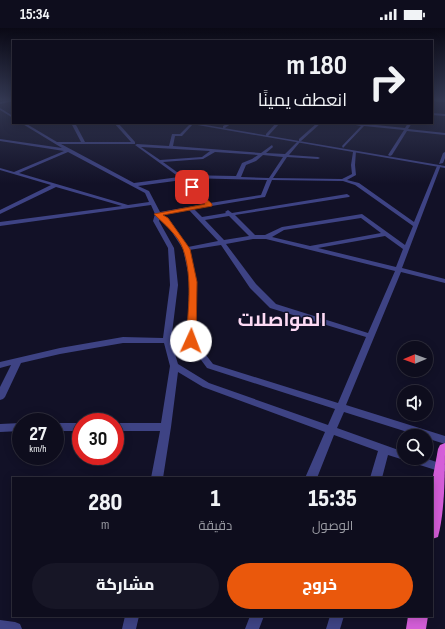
<!DOCTYPE html>
<html lang="ar">
<meta charset="utf-8">
<style>
body{margin:0;font-family:"Sofia Sans Condensed",Cairo,sans-serif;background:#171626;color:#f1f3f6;direction:rtl;height:100vh;display:flex;flex-direction:column;font-size:15px;white-space:nowrap}
*{box-sizing:border-box;margin:0}
p{font-size:13px;color:#9b9ca4}
.icon{flex:none;width:22px;height:22px;fill:none;stroke:currentColor;stroke-width:2;stroke-linecap:round;stroke-linejoin:round}
.map{position:relative;flex:1;overflow:hidden;direction:ltr}
.drawer{position:absolute;left:12px;top:449px;width:421px;height:140px;display:flex;flex-direction:column;background:#0e0d1d;border-radius:0px;box-shadow:0 2px 10px #0003,0 0 0 1px #2e2d3b;direction:rtl}
.drawer>*{flex:none}
.hud{position:absolute;left:12px;top:12px;width:421px;height:84px;border-radius:0px;box-shadow:0 2px 10px #0003,0 0 0 1px #2e2d3b;direction:rtl;background:#0e0d1d;color:#f1f3f6;overflow:hidden}
.needle{width:26px;rotate:269deg}
.tools{position:absolute;left:397px;top:313px;display:grid;gap:8px}
.tools a{display:grid;place-items:center;width:36px;height:36px;border-radius:50%;background:#0e0d1d;box-shadow:0 2px 10px #0003,0 0 0 1px #2e2d3b;font-size:20px}
.speed{position:absolute;left:12px;top:385px;display:flex;gap:8px;font-size:20px;font-weight:700;text-align:center}
.speed>*{display:grid;place-content:center;width:52px;height:52px;border-radius:50%;background:#0e0d1d;box-shadow:0 2px 10px #0003,0 0 0 1px #2e2d3b;line-height:1}
.speed small{font-size:10px;font-weight:400}
.speed .limit{border:6px solid #d22;background:#fff;color:#111}
.pin{position:absolute;display:grid;place-items:center;width:34px;height:34px;color:#fff;margin:-17px;border-radius:8px;box-shadow:0 2px 6px #0006}
.me{position:absolute;width:44px;margin:-22px;rotate:2deg;stroke-linejoin:round;filter:drop-shadow(0 0 3px #0008)}
.turn{display:flex;align-items:center;gap:14px;height:84px;padding:0 20px;font-size:18px}
.turn .icon{width:52px;height:52px;stroke-width:2.5}
.turn b{display:block;font-size:28px;line-height:34px}
.eta{display:flex;justify-content:space-evenly;align-items:center;height:68px;text-align:center}
.eta b{font-size:24px;font-weight:800;line-height:28px}
.cta{display:flex;gap:8px;margin-top:auto;padding:8px 20px}
.cta a{flex:1;height:46px;border-radius:24px;background:#ea580c;color:#fff;font-size:16px;font-weight:800;line-height:46px;text-align:center}
.cta a+a{background:#171626;color:#f1f3f6}
.status{display:flex;justify-content:space-between;align-items:center;height:28px;padding:0 20px;background:#0e0d1d;direction:ltr}
.status svg{height:11px;fill:currentColor}
.map>svg:first-child{display:block}
.lines{fill:none;stroke-linecap:round;stroke-linejoin:round}
.minor{fill:#3e4384;fill-rule:evenodd}
.tertiary{fill:#3e4384;fill-rule:evenodd}
.trunk{fill:#d45ed8;fill-rule:evenodd}
.route{fill:#ea580c;stroke:#983908}
.labels{text-anchor:middle;dominant-baseline:central;stroke-width:3;stroke-linejoin:round;paint-order:stroke}
.district-label{font-size:19px;font-weight:bold;fill:#fddaf4;stroke:#121127}
</style>
<div class="status"><b>15:34</b><svg viewBox="0 0 49 12"><path d="M0 12V9h3v3zM5 12V6h3v6zM10 12V3h3v9zM15 12V0h3v12zM26 1h20v11H26zM47 4h2v5h-2z"/></svg></div>
<div class="map">
<svg width="445" height="601" viewBox="0 0 445 601">
<rect width="100%" height="100%" fill="#121127"/>
<g class="lines">
<g class="minor">
<polygon points="432,72 445,72 445,74 432,73"/>
<polygon points="0,80 13,88 13,90 0,82"/>
<polygon points="432,85 445,86 445,88 432,87"/>
<path d="M21,95H25L57,114H81L71,95H75L85,114H131L114,95H118L135,114V116H61L134,155L179,149L135,117L137,116L169,118L172,106H180L191,95L193,96L182,108H175L173,118L261,125L272,117L273,119L266,125L285,126L298,113L300,114L289,127L318,129L320,130L318,131L287,129L273,150L342,151L352,146L351,137L353,124L356,123L355,137L356,147L347,152L359,155L414,194L437,138L441,137L402,240L445,251V255L401,244L346,377L445,408V416L426,410V408H420L344,384L337,400L404,424V430H425L445,437V443L442,444L407,433L406,431L404,432L388,427L382,450H370L378,423L334,407L317,450H305L325,404L203,359L178,344L171,399L163,450H151L160,403H115V395H161L170,338L164,315H123L60,326L21,335L5,369L3,371L0,372V359L11,337L0,340V334L60,320L123,309L163,310L170,257L168,220L153,193L155,186L151,177L0,198V194L122,178L56,159L0,186V182L51,157L0,142V140L14,144L64,123L0,113V111L62,120ZM141,119L210,123L202,129L160,132ZM68,124L145,165L149,174L128,177L19,145ZM215,124L258,127L252,131L242,135L236,148L181,147L163,134L203,131ZM263,127L283,129L269,150L241,149L246,137L256,133ZM185,150L267,152L261,167L210,175ZM182,152L205,176L160,184L149,163L138,158ZM272,152L343,153L355,157L413,198L405,217L362,186L282,199L265,207H255L235,187L349,169L350,168L347,166L232,185L228,182L225,184L226,185L202,189L194,181L265,169ZM189,182L218,213L188,219L168,190L163,187ZM229,188L249,208L224,212L205,192ZM160,190L164,192L183,221L190,254L187,313L207,340L335,381L328,397L209,355L178,336L171,313L178,257L174,220L159,193ZM361,190L381,205L310,218L272,209L284,202ZM385,208L403,221L396,239L318,220ZM253,211H266L395,243L368,305L276,276L256,256L226,216ZM221,217L250,260L270,280L366,309L338,375L213,336L195,313L196,254L189,222Z"/>
<polygon points="228,95 232,95 225,100 223,100 223,98"/>
<polygon points="276,95 280,95 268,108 266,108 266,106"/>
<polygon points="317,95 321,95 301,113 299,113 299,111"/>
<polygon points="345,95 367,95 366,96 405,100 408,95 412,95 408,101 445,105 445,107 407,103 392,127 390,128 388,127 404,102 364,98 343,120 342,118 361,98"/>
<polygon points="445,124 445,130 443,135 439,136 443,125"/>
<polygon points="21,395 21,403 0,404 0,396"/>
<rect x="55" y="395" width="26" height="8"/>
<polygon points="125,588 139,588 136,601 122,601"/>
<polygon points="250,588 264,588 259,601 245,601"/>
<polygon points="330,588 344,588 340,601 326,601"/>
<polygon points="0,592 15,594 20,596 22,601 0,601"/>
</g>
<g class="tertiary">
<polygon points="11,72 13,72 13,73 0,76 0,74"/>
<polygon points="186,95 194,95 445,138 445,140"/>
</g>
<g class="trunk">
<path d="M445,415C445,443 445,483 438,509L432,511V454L438,421L440,417Z"/>
<polygon points="408,588 428,588 426,601 406,601"/>
</g>
</g>
<linearGradient id="sky" x2="0" y2="1"><stop stop-color="#0a0915"/><stop offset="0.46" stop-color="#333852"/><stop offset="1" stop-color="#333852" stop-opacity="0"/></linearGradient>
<rect width="445" height="156" fill="url(#sky)"/>
<path class="route" d="M192,158L212,176V178L163,187L168,190L190,221L197,254L196,313L191,316L186,313C188,283 193,250 183,221C178,207 164,196 154,186L205,176L190,160Z"/>
<g class="labels">
<g class="district-label">
<text x="282" y="292">المواصلات</text>
</g>
</g>
</svg>
<div class="tools">
<a><svg class="needle" viewBox="-14 -14 28 28"><path d="M0-13l5 13h-10z" fill="#e53935"/><path d="M0 13l5-13h-10z" fill="#9b9ca4"/></svg></a>
<a><svg class="icon" aria-label="sound" viewBox="0 0 24 24"><path d="M4 9h4l5-4v14l-5-4H4zM17 9q2 3 0 6"/></svg></a>
<a><svg class="icon" aria-label="search" viewBox="0 0 24 24"><circle cx="10" cy="10" r="6"/><path d="M15 15l6 6"/></svg></a>
</div>
<div class="speed"><div>27<small>km/h</small></div><div class="limit">30</div></div>
<div class="pin" style="left:192px;top:159px;background:#d93025"><svg class="icon" aria-label="arrive" viewBox="0 0 24 24"><path d="M6 21V4h12l-3 4 3 4H6"/></svg></div>
<svg class="me" style="left:191px;top:313px" viewBox="-20 -20 40 40"><circle r="19" fill="#fff"/><path d="M0-13L10 11 0 6-10 11z" fill="#ea580c"/></svg>
<div class="hud">
<div class="turn"><svg class="icon" aria-label="right" viewBox="0 0 24 24"><path d="M7 20v-9h11M14 6l5 5-5 5"/></svg><div><b>180 m</b>انعطف يمينًا</div></div>
</div>
<section class="drawer">
<div class="eta">
<div><b>15:35</b><p>الوصول</p></div>
<div><b>1</b><p>دقيقة</p></div>
<div><b>280</b><p>m</p></div>
</div>
<div class="cta"><a>خروج</a><a>مشاركة</a></div>
</section>
</div>
